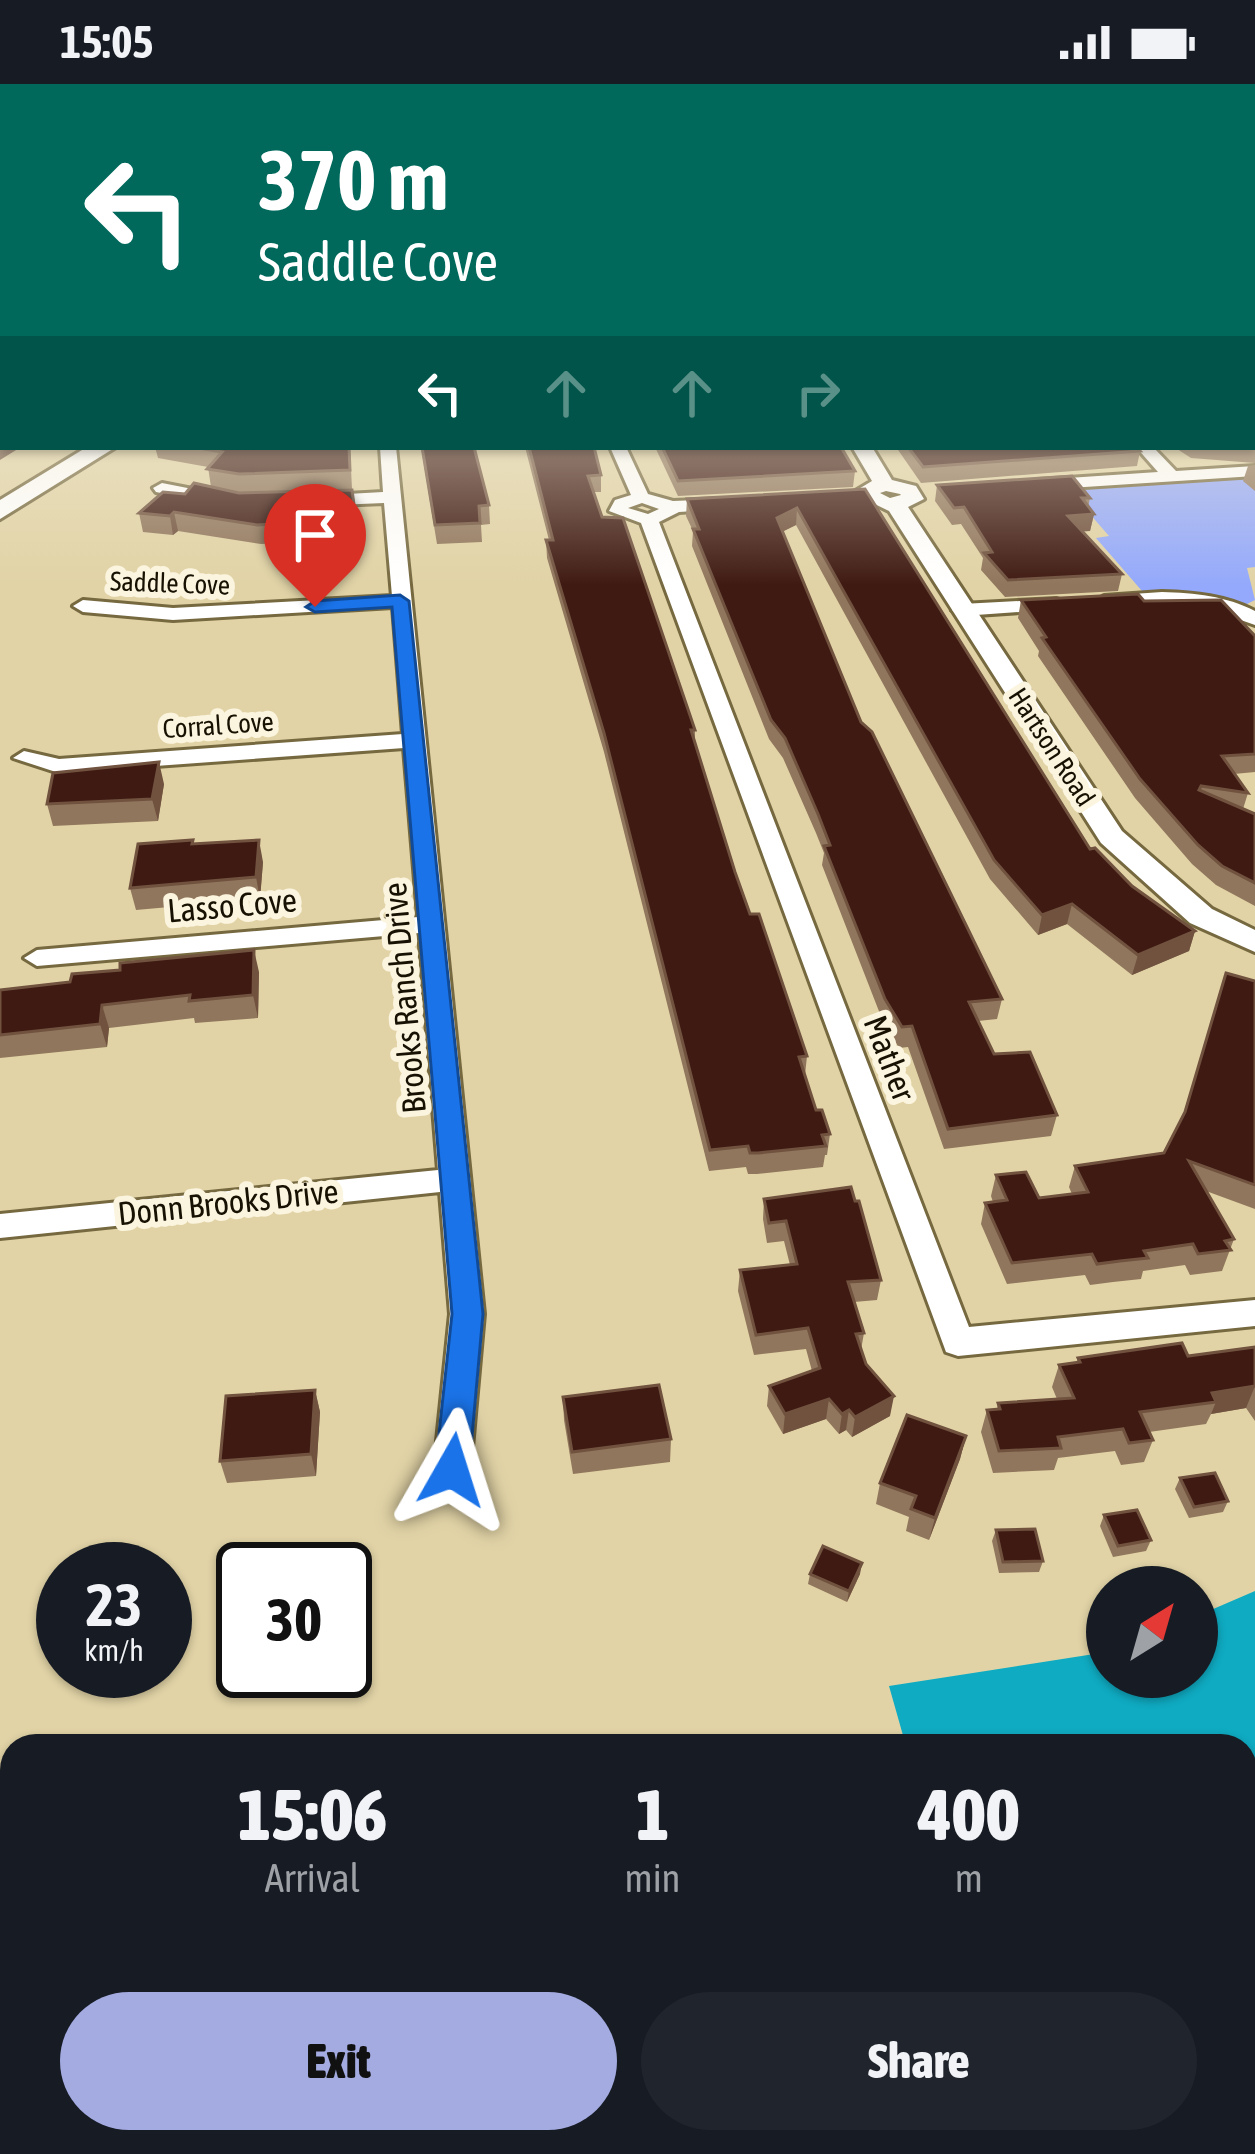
<!DOCTYPE html>
<style>
body{margin:0;font-family:"Asap Condensed",sans-serif;background:#20242c;color:#f1f3f6;height:100vh;display:flex;flex-direction:column;font-size:45px;white-space:nowrap}
*{box-sizing:border-box;margin:0}
p{font-size:39px;color:#9ea1a6}
.icon{flex:none;width:66px;height:66px;fill:none;stroke:currentColor;stroke-width:2;stroke-linecap:round;stroke-linejoin:round}
.map{position:relative;flex:1;overflow:hidden}
.drawer{position:absolute;left:0px;top:1650px;width:1257px;height:420px;display:flex;flex-direction:column;background:#171b24;border-radius:36px 36px 0 0;box-shadow:0 3px 9px #0004}
.drawer>*{flex:none}
.guide{position:absolute;left:0px;top:0px;width:1257px;height:366px;box-shadow:0 3px 9px #0004;background:#00695c;color:#fff;overflow:hidden}
.needle{width:78px;rotate:37deg}
.fabs{position:absolute;left:1086px;top:1482px;display:grid;gap:24px}
.fabs a{display:grid;place-items:center;width:132px;height:132px;border-radius:50%;background:#171b24;box-shadow:0 3px 9px #0004;font-size:60px}
.speed{position:absolute;left:36px;top:1458px;display:flex;gap:24px;font-size:60px;font-weight:700;text-align:center}
.speed>*{display:grid;place-content:center;width:156px;height:156px;border-radius:50%;background:#171b24;box-shadow:0 3px 9px #0004;line-height:1}
.speed small{font-size:30px;font-weight:400}
.speed .limit{border:6px solid #111;border-radius:18px;background:#fff;color:#111}
.pin{position:absolute;display:grid;place-items:center;width:102px;height:102px;color:#fff;margin:-123px -51px;border-radius:50% 50% 50% 0;rotate:-45deg;box-shadow:0 0 12px #0007}
.pin .icon{rotate:45deg}
.me{position:absolute;width:132px;margin:-66px;rotate:6deg;stroke-linejoin:round;filter:drop-shadow(0 0 9px #0008)}
.turn{display:flex;align-items:center;gap:42px;height:252px;padding:0 60px;font-size:54px}
.turn .icon{width:156px;height:156px;stroke-width:2.5}
.turn b{display:block;font-size:84px;line-height:102px}
.lanes{display:flex;align-items:center;height:114px;padding:0 60px;background:#0003;justify-content:center;gap:60px;direction:ltr}
.lanes .off{opacity:.35}
.eta{display:flex;justify-content:space-evenly;align-items:center;height:204px;text-align:center}
.eta b{font-size:72px;font-weight:800;line-height:84px}
.action{display:flex;gap:24px;margin-top:auto;padding:24px 60px}
.action a{flex:1;height:138px;border-radius:72px;background:#a3abe1;color:#111;font-size:48px;font-weight:800;line-height:138px;text-align:center}
.action a+a{background:#20242c;color:#f1f3f6}
.status{display:flex;justify-content:space-between;align-items:center;height:84px;padding:0 60px;background:#171b24;direction:ltr}
.status svg{height:33px;fill:currentColor}
.map>svg:first-child{display:block}
.green{fill:#94a9fb}
.water{fill:#0fabc2}
.lines{fill:none;stroke-linecap:round;stroke-linejoin:round}
.minor-casing{stroke:#766940;stroke-width:6}
.tertiary-casing{stroke:#766940;stroke-width:6}
.secondary-casing{stroke:#766940;stroke-width:6}
.minor{fill:#fff;fill-rule:evenodd}
.tertiary{fill:#fff;fill-rule:evenodd}
.secondary{fill:#fff;fill-rule:evenodd}
.wall{fill:#90765c}
.shaded-wall{fill:#70523f}
.building{fill:#3f1a13;stroke:#70523f;stroke-width:3}
.route{fill:#1a73e8;stroke:#114b97;stroke-width:3}
.labels{text-anchor:middle;dominant-baseline:central;stroke-width:12;stroke-linejoin:round;paint-order:stroke}
.far-street-label{font-size:27px;fill:#161102;stroke:#fbf4de}
.street-label{font-size:33px;fill:#161102;stroke:#fbf4de}
</style>
<div class="status"><b>15:05</b><svg viewBox="0 0 49 12"><path d="M0 12V9h3v3zM5 12V6h3v6zM10 12V3h3v9zM15 12V0h3v12zM26 1h20v11H26zM47 4h2v5h-2z"/></svg></div>
<div class="map">
<svg width="1255" height="2070" viewBox="0 0 1255 2070">
<rect width="100%" height="100%" fill="#e1d3a6"/>
<polygon class="green" points="1255,391 1255,483 1247,484 1255,516 1247,520 1188,507 1142,507 1096,454 1109,452 1068,405"/>
<polygon class="water" points="1255,1507 1255,2070 1221,2070 1197,2058 1245,2058 1245,1662 906,1662 889,1602 1107,1568 1107,1593 1197,1593 1197,1532"/>
<g class="lines">
<g class="minor-casing">
<g id="minor">
<rect x="0" y="240" width="3" height="8"/>
<polygon points="380,363 396,363 484,1230 470,1386 465,1397 452,1402 439,1397 434,1386 450,1230 440,1108 0,1154 0,1130 438,1086 419,849 37,882 24,874 37,866 418,833 404,664 59,689 13,674 24,667 59,675 403,650 393,523 173,536 83,528 73,522 83,516 173,524 392,512 384,419 312,422 303,417 312,412 383,408"/>
<path d="M610,363H626L648,410L673,417L724,415L733,420L724,425L679,428L659,438L969,1243L1255,1216V1242L958,1272L946,1268L641,439L609,427L615,416L631,411ZM642,419L659,425L648,430L628,424Z"/>
<polygon points="1136,363 1153,363 1176,387 1255,382 1255,392 1038,406 1029,401 1038,396 1158,388"/>
<polygon points="162,399 228,412 231,416 222,421 156,408 153,404"/>
<path d="M1162,508C1195,509 1226,512 1255,527V541L1201,522L1104,524L1094,518L1104,512Z"/>
<polygon points="1056,515 1063,517 1063,525 962,532 952,526 962,520"/>
</g>
</g>
<g class="tertiary-casing">
<path id="tertiary" d="M852,363H872L892,396L916,402L924,415L908,423L1122,747L1212,825L1255,846V868L1190,839L1101,759L889,427L852,409L872,397ZM886,407L900,410L901,411L890,414L880,409Z"/>
</g>
<g class="secondary-casing">
<polygon id="secondary" points="87,363 116,363 0,435 0,416"/>
</g>
<use href="#minor" class="minor"/>
<use href="#tertiary" class="tertiary"/>
<use href="#secondary" class="secondary"/>
</g>
<g class="wall">
<polygon points="1255,281 1255,379 1191,374 1174,363 1254,363"/>
<polygon points="155,363 350,363 352,405 239,409 352,406 358,455 261,460 178,447 173,451 143,448 139,429 185,410 211,403 208,383 158,374"/>
<polygon points="421,363 476,363 474,363 489,421 490,440 481,441 482,458 437,460"/>
<polygon points="525,363 594,363 601,391 601,408 594,408 602,433 695,646 695,657 735,788 750,830 807,972 805,991 816,1026 830,1050 827,1071 825,1071 823,1083 757,1090 748,1090 746,1083 709,1087 604,668 547,474 546,456 549,456"/>
<polygon points="655,363 841,363 855,387 853,403 678,412"/>
<polygon points="896,363 1136,363 1140,367 1137,382 921,399"/>
<polygon points="1255,381 1255,407 1243,397 1248,382"/>
<polygon points="937,401 1090,414 1088,423 1094,430 1090,447 1082,447 1122,490 1118,507 1005,513 981,486 983,474 961,440 952,441 935,417"/>
<polygon points="865,405 1090,765 1132,802 1195,847 1189,867 1132,891 1067,840 1038,851 990,795 796,441 783,447 861,638 1002,915 997,935 978,937 994,970 1057,1031 1051,1052 944,1065 908,963 899,964 882,935 822,781 824,769 816,749 783,674 769,655 692,462 693,447 686,432 687,415"/>
<polygon points="1021,516 1144,517 1255,552 1255,688 1234,690 1248,709 1243,725 1255,730 1255,822 1216,801 1192,780 1135,714 1038,572 1039,567 1018,534"/>
<polygon points="164,700 158,737 53,742 47,720"/>
<polygon points="263,778 260,815 136,826 130,804"/>
<polygon points="259,888 258,934 195,939 194,934 109,944 107,963 0,974 0,906"/>
<polygon points="1226,889 1255,897 1255,1125 1206,1107 1234,1155 1222,1187 1190,1191 1185,1181 1143,1187 1141,1195 1113,1198 1090,1201 1085,1191 1007,1200 981,1140 985,1119 993,1118 991,1112 996,1091 1039,1114 1072,1110 1069,1103 1075,1082 1164,1069 1183,1032"/>
<polygon points="764,1115 881,1196 877,1216 854,1218 864,1249 861,1266 866,1280 890,1332 852,1353 846,1346 839,1350 826,1335 783,1350 767,1322 769,1302 812,1287 806,1265 754,1271 738,1207 740,1186 790,1181 784,1157 767,1159 763,1135"/>
<polygon points="1255,1263 1255,1337 1246,1324 1211,1330 1206,1340 1149,1348 1153,1356 1144,1378 1121,1381 1115,1367 1058,1374 1054,1386 993,1389 981,1348 987,1326 997,1325 998,1319 1057,1315 1052,1303 1059,1281 1076,1279 1078,1274 1188,1272"/>
<polygon points="315,1306 320,1328 316,1392 227,1399 220,1377"/>
<polygon points="563,1313 671,1355 670,1378 573,1390 564,1336"/>
<polygon points="966,1352 960,1375 929,1456 906,1447 909,1433 876,1420 880,1399"/>
<polygon points="1180,1394 1228,1417 1223,1428 1189,1434 1175,1405"/>
<polygon points="1104,1431 1151,1456 1146,1467 1113,1473 1100,1442"/>
<polygon points="996,1446 1043,1477 1039,1488 999,1489 992,1457"/>
<polygon points="810,1490 860,1490 847,1518 808,1500"/>
</g>
<g class="shaded-wall">
<polygon points="3,353 3,363 21,363 0,376 0,355"/>
<polygon points="797,424 796,441 776,451 777,434"/>
<polygon points="174,428 178,447 173,451 170,432"/>
<polygon points="1094,430 1090,447 1064,449 1068,432"/>
<polygon points="159,678 164,700 158,737 152,715"/>
<polygon points="259,756 263,778 260,815 256,793"/>
<polygon points="1072,820 1067,840 1038,851 1042,831"/>
<polygon points="1195,847 1189,867 1132,891 1138,871"/>
<polygon points="254,866 259,888 258,934 253,911"/>
<polygon points="102,921 109,944 107,963 100,940"/>
<polygon points="1255,1302 1246,1324 1211,1330 1216,1318 1212,1309"/>
<polygon points="315,1306 320,1328 316,1392 311,1370"/>
<polygon points="894,1312 890,1332 852,1353 855,1333"/>
<polygon points="829,1315 826,1335 783,1350 785,1330"/>
<polygon points="849,1326 846,1346 839,1350 842,1330"/>
<polygon points="966,1352 960,1375 929,1456 935,1434"/>
<polygon points="862,1479 860,1490 847,1518 849,1507"/>
</g>
<g class="building">
<rect x="1254" y="287" width="1" height="76"/>
<polygon points="3,299 3,353 0,355 0,305"/>
<polygon points="193,363 349,363 350,386 239,390 207,385 222,368"/>
<polygon points="422,363 474,363 489,421 479,422 480,439 435,441"/>
<polygon points="529,363 594,363 601,391 588,392 602,433 623,434 695,646 691,646 735,788 750,830 759,830 807,972 799,973 816,1026 822,1026 830,1050 822,1051 826,1062 758,1069 750,1069 748,1062 710,1066 604,649 546,456 553,456"/>
<polygon points="662,363 841,363 855,387 678,397"/>
<polygon points="908,363 1136,363 1140,367 923,383"/>
<polygon points="1072,392 1090,414 1082,414 1094,430 1068,432 1122,490 1008,496 984,469 992,468 964,423 954,424 937,401"/>
<polygon points="194,399 239,409 352,406 356,435 257,441 174,428 170,432 139,429 163,408 185,410"/>
<polygon points="865,405 1090,765 1095,764 1132,802 1195,847 1138,871 1072,820 1042,831 994,776 797,424 777,434 861,638 872,648 1002,915 969,918 994,970 1030,968 1057,1031 948,1045 912,942 902,943 885,915 824,762 830,761 818,730 785,654 771,636 693,445 699,445 687,415"/>
<polygon points="1138,510 1144,517 1221,516 1255,552 1255,670 1222,672 1248,709 1201,702 1199,706 1255,730 1255,799 1222,782 1198,761 1140,695 1042,554 1046,553 1021,516"/>
<polygon points="159,678 152,715 47,720 53,689"/>
<polygon points="193,756 192,760 259,756 256,793 130,804 138,760"/>
<polygon points="254,866 253,911 189,917 190,911 102,921 100,940 0,951 0,906 70,898 72,890 120,886 120,879"/>
<polygon points="1226,889 1255,897 1255,1101 1189,1077 1234,1155 1225,1157 1231,1166 1198,1170 1193,1160 1144,1167 1148,1174 1120,1177 1097,1180 1092,1170 1012,1179 985,1119 1007,1116 996,1091 1026,1088 1039,1114 1088,1108 1075,1082 1164,1069 1185,1028"/>
<polygon points="851,1103 855,1117 859,1117 881,1196 848,1198 864,1249 856,1250 866,1280 894,1312 855,1333 849,1326 842,1330 829,1315 785,1330 769,1302 820,1284 808,1244 756,1251 740,1186 797,1180 786,1137 769,1139 764,1115"/>
<polygon points="1182,1259 1188,1272 1255,1263 1255,1302 1212,1309 1216,1318 1140,1328 1153,1356 1129,1359 1123,1345 1058,1353 1061,1364 999,1367 987,1326 1000,1325 998,1319 1074,1314 1059,1281 1080,1278 1078,1274"/>
<polygon points="659,1301 671,1355 572,1368 563,1313"/>
<polygon points="315,1306 311,1370 220,1377 226,1312"/>
<polygon points="907,1331 966,1352 935,1434 911,1425 916,1412 880,1399"/>
<polygon points="1215,1389 1228,1417 1194,1423 1180,1394"/>
<polygon points="1137,1426 1151,1456 1118,1462 1104,1431"/>
<polygon points="1035,1445 1043,1477 1003,1478 996,1446"/>
<polygon points="823,1462 862,1479 849,1507 810,1490"/>
</g>
<linearGradient id="sky" x2="0" y2="1"><stop stop-color="#51b0d9"/><stop offset="0.42" stop-color="#f2ebd7"/><stop offset="1" stop-color="#f2ebd7" stop-opacity="0"/></linearGradient>
<rect width="1255" height="501" fill="url(#sky)"/>
<polygon class="route" points="400,511 409,517 483,1230 469,1386 464,1396 452,1400 440,1396 435,1386 452,1230 392,523 315,528 306,523 315,517"/>
<g class="labels">
<g class="far-street-label">
<text transform="translate(170 499) rotate(2)">Saddle Cove</text>
<text transform="translate(218 641) rotate(-4)">Corral Cove</text>
<text transform="translate(1052 663) rotate(57)">Hartson Road</text>
</g>
<g class="street-label">
<text transform="translate(232 821) rotate(-5)">Lasso Cove</text>
<text transform="translate(404 914) rotate(-95)">Brooks Ranch Drive</text>
<text transform="translate(890 974) rotate(69)">Mather</text>
<text transform="translate(228 1118) rotate(-6)">Donn Brooks Drive</text>
</g>
</g>
</svg>
<div class="fabs">
<a><svg class="needle" viewBox="-14 -14 28 28"><path d="M0-13l5 13h-10z" fill="#e53935"/><path d="M0 13l5-13h-10z" fill="#9ea1a6"/></svg></a>
</div>
<div class="speed"><div>23<small>km/h</small></div><div class="limit">30</div></div>
<div class="pin" style="left:315px;top:523px;background:#d93025"><svg class="icon" aria-label="arrive" viewBox="0 0 24 24"><path d="M6 21V4h12l-3 4 3 4H6"/></svg></div>
<svg class="me" style="left:452px;top:1386px" viewBox="-20 -20 40 40"><path d="M0-17L14 15 0 8-14 15z" fill="#1a73e8" stroke="#fff" stroke-width="4"/></svg>
<div class="guide">
<div class="turn"><svg class="icon" aria-label="left" viewBox="0 0 24 24"><path d="M17 20v-9H6M10 6l-5 5 5 5"/></svg><div><b>370 m</b>Saddle Cove</div></div>
<div class="lanes"><svg class="icon" aria-label="left" viewBox="0 0 24 24"><path d="M17 20v-9H6M10 6l-5 5 5 5"/></svg><svg class="icon off" aria-label="ahead" viewBox="0 0 24 24"><path d="M12 20V5M6 11l6-6 6 6"/></svg><svg class="icon off" aria-label="ahead" viewBox="0 0 24 24"><path d="M12 20V5M6 11l6-6 6 6"/></svg><svg class="icon off" aria-label="right" viewBox="0 0 24 24"><path d="M7 20v-9h11M14 6l5 5-5 5"/></svg></div>
</div>
<section class="drawer">
<div class="eta">
<div><b>15:06</b><p>Arrival</p></div>
<div><b>1</b><p>min</p></div>
<div><b>400</b><p>m</p></div>
</div>
<div class="action"><a>Exit</a><a>Share</a></div>
</section>
</div>
